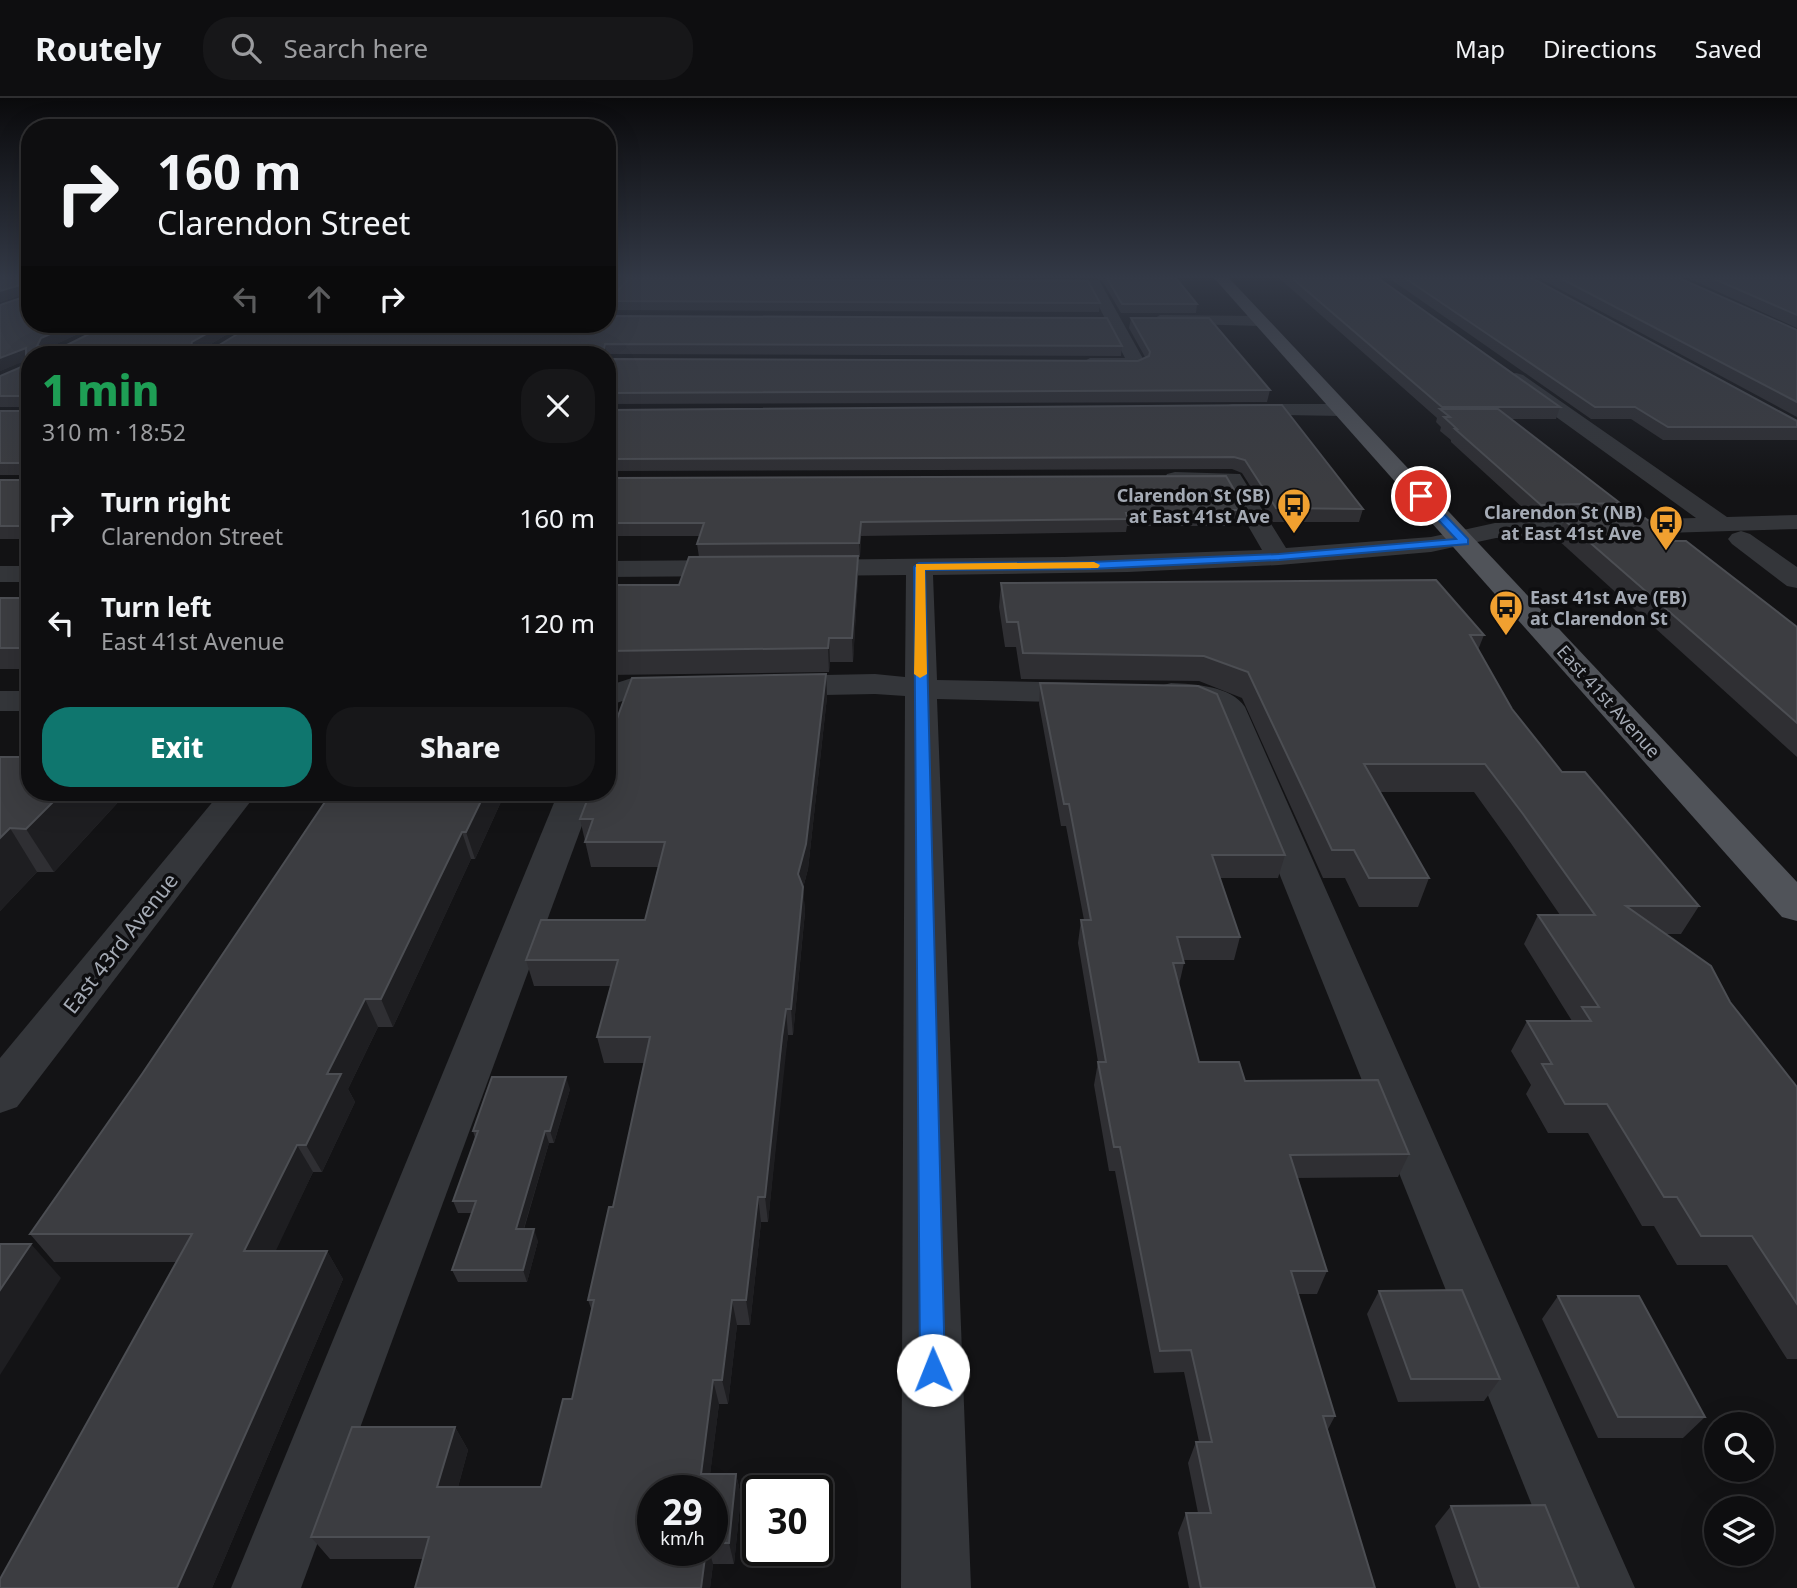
<!DOCTYPE html>
<meta charset="utf-8">
<style>
body{margin:0;font-family:"Noto Sans",sans-serif;background:#171719;color:#f1f3f6;height:100vh;display:flex;flex-direction:column;font-size:26px;white-space:nowrap}
*{box-sizing:border-box;margin:0}
p{font-size:23px;color:#9b9c9f}
.icon{flex:none;width:38px;height:38px;fill:none;stroke:currentColor;stroke-width:2;stroke-linecap:round;stroke-linejoin:round}
.map{position:relative;flex:1;overflow:hidden}
.side{position:absolute;left:21px;top:248px;width:595px;height:455px;display:flex;flex-direction:column;background:#0e0e10;border-radius:28px;box-shadow:0 7px 28px #0002,0 0 0 2px #2e2e30}
.side>*{flex:none}
.top-card{position:absolute;left:21px;top:21px;width:595px;height:214px;border-radius:28px;box-shadow:0 7px 28px #0002,0 0 0 2px #2e2e30;background:#0e0e10;color:#f1f3f6;overflow:hidden}
.buttons{position:absolute;left:1704px;top:1314px;display:grid;gap:14px}
.buttons a{display:grid;place-items:center;width:70px;height:70px;border-radius:50%;background:#0e0e10;box-shadow:0 7px 28px #0002,0 0 0 2px #2e2e30;font-size:35px}
.speed{position:absolute;left:637px;top:1377px;display:flex;gap:14px;font-size:35px;font-weight:700;text-align:center}
.speed>*{display:grid;place-content:center;width:91px;height:91px;border-radius:50%;background:#0e0e10;box-shadow:0 7px 28px #0002,0 0 0 2px #2e2e30;line-height:1}
.speed small{font-size:18px;font-weight:400}
.speed .limit{border:4px solid #111;border-radius:10px;background:#fff;color:#111}
.pin{position:absolute;display:grid;place-items:center;width:60px;height:60px;color:#fff;margin:-30px;border:4px solid #fff;border-radius:50%;box-shadow:0 2px 7px #0007}
.me{position:absolute;width:77px;margin:-38px;rotate:359deg;stroke-linejoin:round;filter:drop-shadow(0 0 5px #0008)}
.turn{display:flex;align-items:center;gap:24px;height:147px;padding:0 21px;font-size:32px}
.turn .icon{width:91px;height:91px;stroke-width:2.5}
.turn b{display:block;font-size:49px;line-height:60px}
.lanes{display:flex;align-items:center;height:66px;padding:0 21px;background:#0003;justify-content:center;gap:35px;direction:ltr}
.lanes .off{opacity:.35}
.round{display:grid;place-items:center;flex:none;width:74px;height:74px;border-radius:28px;background:#171719}
.headline{display:flex;align-items:center;justify-content:space-between;height:119px;padding:0 21px}
h1{font-size:42px;font-weight:800;line-height:52px;color:#1e9e55}
.primary-button{display:flex;gap:14px;margin-top:auto;padding:14px 21px}
.primary-button a{flex:1;height:80px;border-radius:28px;background:#0f766e;color:#fff;font-size:28px;font-weight:800;line-height:80px;text-align:center}
.primary-button a+a{background:#171719;color:#f1f3f6}
ul{padding:0;list-style:none}
li{display:flex;align-items:center;gap:21px;height:105px;padding:0 21px}
li div{flex:1}
li b{display:block;font-size:26px}
li em{font-style:normal}
header{display:flex;align-items:center;gap:42px;box-sizing:border-box;height:98px;padding:0 35px;background:#0e0e10;border-bottom:2px solid #2e2e30}
header strong{font-size:33px}
nav{display:flex;gap:38px;margin-inline-start:auto;font-size:24px}
.search{width:490px;height:63px;background:#171719;display:flex;align-items:center;gap:18px;box-sizing:border-box;padding:0 24px;border-radius:28px;color:#9b9c9f;font-size:26px}
.map>svg:first-child{display:block}
.lines{fill:none;stroke-linecap:round;stroke-linejoin:round}
.minor{fill:#34363a;fill-rule:evenodd}
.major{fill:#505359;fill-rule:evenodd}
.wall{fill:#2f2f33;fill-rule:evenodd}
.shaded-wall{fill:#1e1e21}
.building{fill:#3c3d41;stroke:#4c4e53;stroke-width:2}
.route{fill:#1a73e8;stroke:#114b97;stroke-width:2}
.slow{fill:#f59e0b}
.labels{text-anchor:middle;dominant-baseline:central;stroke-width:7;stroke-linejoin:round;paint-order:stroke}
.far-poi-label{font-size:18px;font-weight:bold;fill:#a5abb5;stroke:#0e0e10;text-anchor:end}
.far-street-label{font-size:18px;fill:#a5abb5;stroke:#0e0e10}
.street-label{font-size:21px;fill:#a5abb5;stroke:#0e0e10}
</style>
<header>
<strong>Routely</strong>
<div class="search"><svg class="icon" aria-label="search" viewBox="0 0 24 24"><circle cx="10" cy="10" r="6"/><path d="M15 15l6 6"/></svg>Search here</div>
<nav><a>Map</a><a>Directions</a><a>Saved</a></nav>
</header>
<div class="map">
<svg width="1797" height="1490" viewBox="0 0 1797 1490">
<rect width="100%" height="100%" fill="#131315"/>
<g class="lines">
<g class="minor">
<polygon points="619,180 679,180 684,184 677,188 628,187 612,206 607,208 607,193"/>
<polygon points="1038,181 1099,182 1146,266 1143,270 1084,269 1081,265 1090,260 1125,260 1089,189 1033,188 1031,185"/>
<polygon points="1160,217 1259,218 1267,223 1259,228 1154,225 1152,222"/>
<polygon points="1516,275 1523,277 1727,419 1797,417 1797,431 1496,440 1431,454 1279,467 1128,474 933,477 937,582 1090,585 1101,588 1106,595 1101,602 1090,605 937,601 971,1490 901,1490 905,598 875,596 773,598 762,595 757,588 762,581 773,578 875,576 905,579 906,477 804,478 795,476 791,470 795,464 804,462 1064,459 1262,452 1225,388 1167,386 1164,381 1167,376 1175,374 1240,376 1286,450 1431,439 1495,425 1696,420 1509,285 1507,281 1509,277"/>
<polygon points="1232,306 1342,306 1349,308 1352,312 1349,316 1342,318 1225,316 1222,312 1225,308"/>
<polygon points="1741,433 1750,436 1797,469 1797,490 1787,488 1732,446 1728,441 1732,436"/>
<polygon points="737,462 746,464 750,470 746,476 737,478 607,479 607,463"/>
<rect x="0" y="468" width="30" height="16"/>
<polygon points="681,579 692,582 697,589 692,596 635,599 607,608 607,588 632,580"/>
<path d="M1171,585C1195,586 1231,588 1245,609L1635,1490H1565L1215,615L1194,605L1160,602L1155,595L1160,588Z"/>
<rect x="0" y="593" width="30" height="20"/>
<polygon points="220,695 257,695 17,1009 0,1015 0,960"/>
<polygon points="558,695 594,695 301,1490 231,1490"/>
</g>
<polygon class="major" points="1214,180 1229,180 1797,784 1797,823 1782,819"/>
</g>
<g class="wall">
<polygon points="0,180 30,180 30,226 99,226 50,249 63,249 244,226 206,249 216,249 254,226 1122,248 1121,258 607,256 30,257 30,441 0,441 0,382 25,382 25,377 0,377 0,313 26,313 26,309 0,309 0,278 26,267 26,262 0,273 27,195 0,204"/>
<polygon points="1097,180 1176,180 1197,206 1196,215 1121,215 1103,184"/>
<polygon points="1279,180 1378,180 1560,309 1556,321 1511,321 1620,405 1613,419 1535,421 1451,344 1451,342 1440,333 1441,329 1436,324 1437,320"/>
<polygon points="1389,180 1532,180 1797,323 1797,342 1663,342 1631,321 1591,321"/>
<polygon points="1539,180 1679,180 1797,232 1797,319"/>
<polygon points="1688,180 1797,180 1797,230"/>
<polygon points="607,201 1100,205 1099,214 607,212"/>
<polygon points="1131,220 1270,292 1267,304 607,306 607,261 1138,263 1145,259 1129,230"/>
<polygon points="1282,307 1363,411 1359,424 1273,424 1242,375 1232,371 607,373 607,312"/>
<polygon points="607,380 1246,412 1244,425 1225,425 1225,428 1127,428 1126,434 861,438 860,459 858,459 858,480 853,564 830,564 829,574 607,577 607,487 679,487 699,459 697,446 700,438 607,438"/>
<polygon points="1564,422 1675,443 1797,529 1797,659 1557,441"/>
<polygon points="1001,485 1484,537 1478,552 1512,611 1562,674 1699,808 1681,836 1666,836 1730,904 1797,989 1797,1261 1787,1261 1727,1167 1677,1167 1654,1128 1642,1128 1588,1035 1548,1035 1526,996 1531,987 1511,953 1527,923 1572,923 1524,846 1538,817 1560,817 1510,744 1474,694 1380,694 1429,780 1418,809 1359,809 1345,780 1323,780 1242,600 1199,583 1021,581 1016,549 1005,549 999,509"/>
<rect x="0" y="500" width="30" height="71"/>
<path d="M826,576L827,599L808,771L803,790L805,814L793,937H788L784,965L768,1124H761L750,1227H737L728,1306H719L710,1376H736L741,1398L734,1466H713L710,1490H415L423,1461H330L311,1439L455,1329L468,1352L458,1389H541L572,1301L592,1213L588,1202L613,1109L644,965H604L597,939L611,888H534L526,862L645,822L658,769H591L580,721ZM712,1393V1452H653Z"/>
<polygon points="1040,585 1285,757 1278,780 1220,780 1240,839 1234,862 1183,862 1184,865 1179,887 1199,964 1245,983 1409,1056 1398,1079 1297,1080 1327,1173 1317,1196 1298,1196 1335,1318 1327,1333 1375,1490 1189,1490 1178,1435 1186,1415 1198,1415 1188,1365 1196,1344 1199,1344 1184,1274 1154,1275 1115,1073 1109,1073 1094,987 1098,964 1078,845 1081,822 1084,822 1066,728 1061,728 1039,606"/>
<polygon points="0,659 121,701 54,774 37,774 0,813"/>
<polygon points="505,695 475,761 471,761 393,929 378,929 348,991 355,1004 322,1074 313,1074 275,1153 327,1153 343,1181 212,1490 0,1490 177,1164 54,1164 30,1136 142,976"/>
<polygon points="570,991 554,1045 549,1045 524,1131 538,1143 527,1184 458,1184 452,1172 472,1115 458,1115 453,1103 475,1040 473,1033"/>
<polygon points="1379,1193 1500,1281 1484,1303 1398,1304 1367,1216"/>
<polygon points="1558,1198 1705,1319 1683,1340 1598,1340 1542,1221"/>
<polygon points="1451,1408 1579,1490 1456,1490 1435,1428"/>
</g>
<g class="shaded-wall">
<polygon points="607,180 616,180 607,190"/>
<polygon points="27,185 30,194 0,204 0,193"/>
<polygon points="73,226 99,226 46,251 37,248 41,240"/>
<polygon points="224,226 244,226 196,255 191,248 192,244"/>
<polygon points="605,246 607,257 603,257"/>
<polygon points="26,250 30,261 0,273 0,260"/>
<polygon points="861,424 861,438 860,459 859,445"/>
<polygon points="858,458 858,480 853,564 852,540"/>
<polygon points="829,540 830,564 829,574 828,550"/>
<polygon points="826,576 827,599 808,771 803,790 805,814 793,937 791,911 798,776"/>
<polygon points="62,695 117,695 121,701 54,774 26,731"/>
<polygon points="485,695 505,695 475,761 466,734"/>
<polygon points="10,730 37,774 0,813 0,740"/>
<polygon points="462,734 471,761 393,929 381,901"/>
<polygon points="365,901 378,929 348,991 355,1004 322,1074 306,1047 327,976"/>
<polygon points="786,911 788,937 768,1124 765,1099"/>
<polygon points="566,979 570,991 554,1045 550,1033"/>
<polygon points="545,1033 549,1045 520,1143 516,1131"/>
<polygon points="297,1047 313,1074 263,1180 244,1153"/>
<polygon points="758,1099 761,1124 750,1227 746,1202"/>
<polygon points="534,1131 538,1143 527,1184 523,1172"/>
<polygon points="31,1146 61,1180 0,1277 0,1192"/>
<polygon points="327,1153 343,1181 212,1490 177,1490"/>
<polygon points="732,1202 737,1227 728,1306 722,1282"/>
<polygon points="713,1282 719,1306 708,1393 701,1376"/>
<polygon points="455,1329 468,1352 452,1411 437,1389"/>
<polygon points="736,1376 741,1398 734,1466 729,1445"/>
<polygon points="706,1452 709,1452 713,1466 710,1490 701,1490"/>
</g>
<g class="building">
<polygon points="0,180 30,180 30,226 73,226 41,240 37,248 63,249 109,226 224,226 192,244 191,248 216,249 254,226 607,226 607,218 1107,220 1122,248 605,246 603,257 30,257 30,428 0,428 0,382 25,382 26,365 0,365 0,313 26,313 26,298 0,298 0,278 26,267 26,250 0,260 0,207 27,198 27,185 0,193"/>
<polygon points="1107,180 1176,180 1197,206 1122,206"/>
<polygon points="1292,180 1378,180 1560,309 1442,309"/>
<polygon points="1405,180 1532,180 1797,323 1797,329 1668,329 1635,309 1595,309"/>
<polygon points="1560,180 1679,180 1797,232 1797,304"/>
<polygon points="1712,180 1797,180 1797,217"/>
<polygon points="628,181 1088,183 1100,205 607,203 607,201 613,198"/>
<polygon points="1131,220 1209,220 1270,292 607,295 607,261 1138,263 1149,258 1150,254"/>
<polygon points="1282,307 1363,411 1276,410 1245,362 1234,359 607,361 607,312"/>
<polygon points="1440,311 1498,311 1620,405 1541,407 1455,331 1457,331 1444,319 1450,319"/>
<polygon points="1226,378 1246,412 1226,412 1227,415 1126,415 1128,421 861,424 859,445 697,446 704,425 607,425 607,380"/>
<polygon points="1645,420 1675,443 1686,443 1797,529 1797,625 1564,422"/>
<polygon points="858,458 852,540 829,540 828,550 607,553 607,487 679,487 689,459"/>
<polygon points="1436,482 1484,537 1470,537 1512,611 1562,674 1585,674 1699,808 1626,808 1711,868 1730,904 1797,989 1797,1206 1752,1138 1701,1138 1677,1099 1664,1099 1607,1006 1565,1006 1542,966 1552,966 1527,923 1591,923 1582,909 1599,909 1538,817 1595,817 1523,716 1485,666 1364,666 1429,780 1369,780 1354,752 1332,752 1248,574 1204,558 1023,555 1018,524 1007,524 1001,485"/>
<rect x="0" y="500" width="30" height="50"/>
<polygon points="826,576 806,746 798,776 803,789 791,911 786,911 782,939 765,1099 758,1099 746,1202 732,1202 722,1282 713,1282 701,1376 736,1376 729,1445 712,1445 712,1393 653,1393 653,1452 706,1452 701,1490 415,1490 429,1439 311,1439 352,1329 455,1329 437,1389 541,1389 563,1301 572,1301 594,1202 588,1202 609,1109 613,1109 650,939 597,939 618,862 526,862 541,822 645,822 665,744 585,744 593,721 580,721 590,695 607,695 607,648 632,580"/>
<polygon points="1040,585 1198,588 1217,596 1285,757 1212,757 1240,839 1177,839 1184,865 1173,865 1199,964 1239,964 1245,983 1378,982 1409,1056 1290,1057 1327,1173 1291,1173 1335,1318 1323,1318 1375,1490 1201,1490 1186,1415 1211,1415 1196,1344 1212,1344 1191,1252 1160,1253 1120,1049 1114,1049 1098,964 1106,964 1081,822 1091,822 1069,706 1064,706"/>
<polygon points="0,659 30,659 30,695 62,695 26,731 10,730 0,740"/>
<polygon points="331,695 485,695 466,734 462,734 381,901 365,901 327,976 341,976 306,1047 297,1047 244,1153 327,1153 177,1490 0,1490 0,1481 192,1136 30,1136 142,976"/>
<polygon points="492,979 566,979 550,1033 545,1033 516,1131 534,1131 523,1172 452,1172 476,1103 453,1103 478,1033 473,1033"/>
<polygon points="0,1146 31,1146 0,1192"/>
<polygon points="1462,1192 1500,1281 1411,1281 1379,1193"/>
<polygon points="1558,1198 1639,1198 1705,1319 1618,1319"/>
<polygon points="1545,1407 1579,1490 1480,1490 1451,1408"/>
</g>
<linearGradient id="sky" x2="0" y2="1"><stop stop-color="#0a0a0c"/><stop offset="0.46" stop-color="#333946"/><stop offset="1" stop-color="#333946" stop-opacity="0"/></linearGradient>
<rect width="1797" height="389" fill="url(#sky)"/>
<polygon class="route" points="1418,396 1425,396 1468,441 1468,446 1279,462 1091,471 925,472 945,1272 942,1281 933,1284 924,1281 920,1272 914,469 919,465 1091,464 1279,456 1456,441 1418,400"/>
<polygon class="slow" points="1094,464 1100,467 1098,470 925,472 927,576 920,580 914,576 916,466"/>
<defs>
<g id="bus-pin" transform="scale(1.75)"><path d="M0 17L-7.5 6A9.5 9.5 0 1 1 7.5 6Z" fill="#f0a030" stroke="#0e0e10"/><path d="M-5-6H5V4H4V6H2V4H-2V6H-4V4H-5ZM-3.5-4V0h7V-4ZM-3.5 1.2v1.5H-2V1.2ZM2 1.2v1.5H3.5V1.2Z" fill="#111"/></g>
</defs>
<g fill-rule="evenodd">
<use href="#bus-pin" x="1294" y="407"/>
<use href="#bus-pin" x="1666" y="424"/>
<use href="#bus-pin" x="1506" y="509"/>
</g>
<g class="labels">
<g class="far-poi-label">
<text x="1270" y="397">Clarendon St (SB)<tspan x="1270" dy="21">at East 41st Ave</tspan></text>
<text x="1642" y="414">Clarendon St (NB)<tspan x="1642" dy="21">at East 41st Ave</tspan></text>
<text x="1530" y="499" text-anchor="start">East 41st Ave (EB)<tspan x="1530" dy="21">at Clarendon St</tspan></text>
</g>
<g class="far-street-label">
<text transform="translate(1609 603) rotate(48)">East 41st Avenue</text>
</g>
<g class="street-label">
<text transform="translate(120 845) rotate(-52)">East 43rd Avenue</text>
</g>
</g>
</svg>
<div class="buttons">
<a><svg class="icon" aria-label="search" viewBox="0 0 24 24"><circle cx="10" cy="10" r="6"/><path d="M15 15l6 6"/></svg></a>
<a><svg class="icon" aria-label="layers" viewBox="0 0 24 24"><path d="M12 4l9 5-9 5-9-5zM3 14l9 5 9-5"/></svg></a>
</div>
<div class="speed"><div>29<small>km/h</small></div><div class="limit">30</div></div>
<div class="pin" style="left:1421px;top:398px;background:#d93025"><svg class="icon" aria-label="arrive" viewBox="0 0 24 24"><path d="M6 21V4h12l-3 4 3 4H6"/></svg></div>
<svg class="me" style="left:933px;top:1272px" viewBox="-20 -20 40 40"><circle r="19" fill="#fff"/><path d="M0-13L10 11 0 6-10 11z" fill="#1a73e8"/></svg>
<div class="top-card">
<div class="turn"><svg class="icon" aria-label="right" viewBox="0 0 24 24"><path d="M7 20v-9h11M14 6l5 5-5 5"/></svg><div><b>160 m</b>Clarendon Street</div></div>
<div class="lanes"><svg class="icon off" aria-label="left" viewBox="0 0 24 24"><path d="M17 20v-9H6M10 6l-5 5 5 5"/></svg><svg class="icon off" aria-label="ahead" viewBox="0 0 24 24"><path d="M12 20V5M6 11l6-6 6 6"/></svg><svg class="icon" aria-label="right" viewBox="0 0 24 24"><path d="M7 20v-9h11M14 6l5 5-5 5"/></svg></div>
</div>
<section class="side">
<div class="headline"><div><h1>1 min</h1><p>310 m · 18:52</p></div><a class="round"><svg class="icon" aria-label="close" viewBox="0 0 24 24"><path d="M6 6l12 12M18 6L6 18"/></svg></a></div>
<ul>
<li><svg class="icon" aria-label="right" viewBox="0 0 24 24"><path d="M7 20v-9h11M14 6l5 5-5 5"/></svg><div><b>Turn right</b><p>Clarendon Street</p></div><em>160 m</em></li>
<li><svg class="icon" aria-label="left" viewBox="0 0 24 24"><path d="M17 20v-9H6M10 6l-5 5 5 5"/></svg><div><b>Turn left</b><p>East 41st Avenue</p></div><em>120 m</em></li>
</ul>
<div class="primary-button"><a>Exit</a><a>Share</a></div>
</section>
</div>
